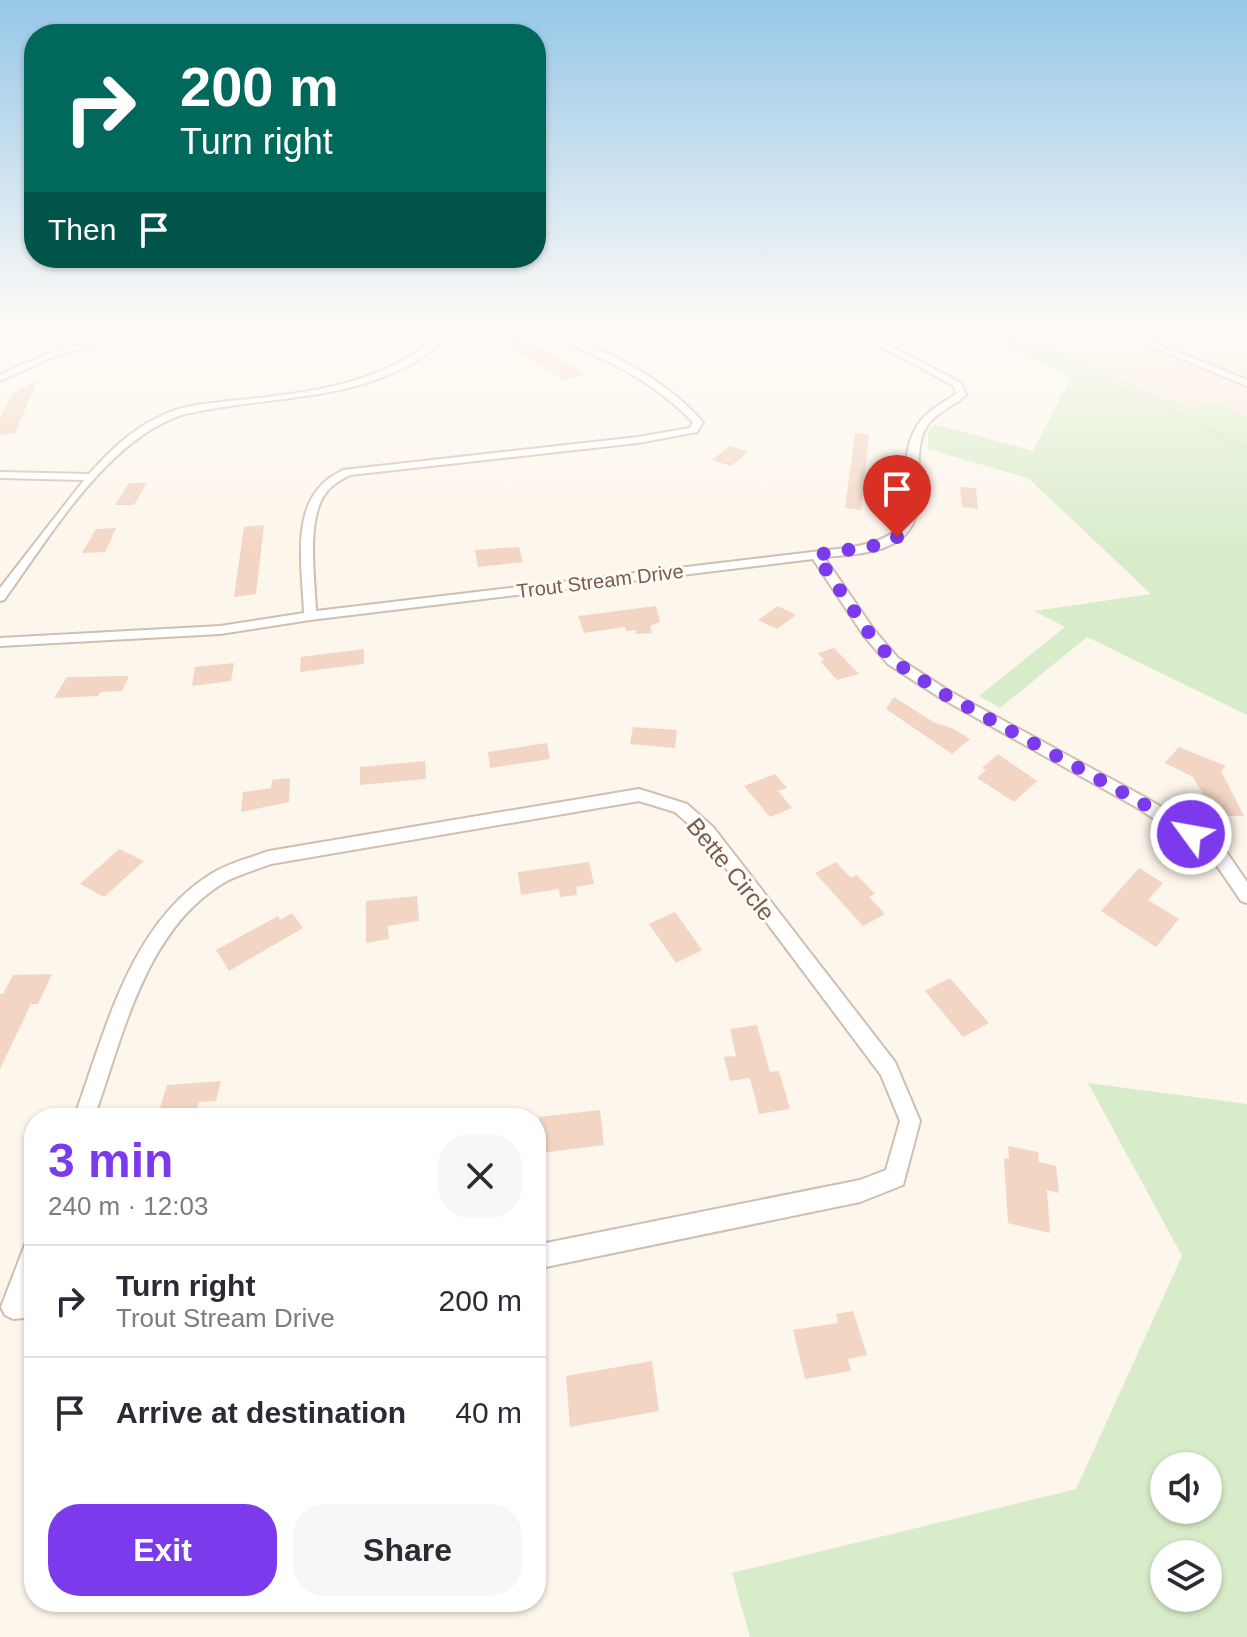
<!DOCTYPE html>
<meta charset="utf-8">
<style>
body{margin:0;font-family:Helvetica,sans-serif;background:#f7f7f7;color:#2b2b33;height:100vh;display:flex;flex-direction:column;font-size:30px;white-space:nowrap}
*{box-sizing:border-box;margin:0}
p{font-size:26px;color:#7c7c81}
.icon{flex:none;width:44px;height:44px;fill:none;stroke:currentColor;stroke-width:2;stroke-linecap:round;stroke-linejoin:round}
.map{position:relative;flex:1;overflow:hidden}
.details{position:absolute;left:24px;top:1108px;width:522px;height:504px;display:flex;flex-direction:column;background:#fff;border-radius:32px;box-shadow:0 2px 6px #0004}
.details>*{flex:none}
.top-card{position:absolute;left:24px;top:24px;width:522px;height:244px;border-radius:32px;box-shadow:0 2px 6px #0004;background:#00695c;color:#fff;overflow:hidden}
.fabs{position:absolute;left:1150px;top:1452px;display:grid;gap:16px}
.fabs a{display:grid;place-items:center;width:72px;height:72px;border-radius:50%;background:#fff;box-shadow:0 2px 6px #0004;font-size:40px}
.pin{position:absolute;display:grid;place-items:center;width:68px;height:68px;color:#fff;margin:-82px -34px;border-radius:50% 50% 50% 0;rotate:-45deg;box-shadow:0 0 8px #0007}
.pin .icon{rotate:45deg}
.me{position:absolute;width:88px;margin:-44px;rotate:302deg;stroke-linejoin:round;filter:drop-shadow(0 0 6px #0008)}
.turn{display:flex;align-items:center;gap:28px;height:168px;padding:0 24px;font-size:36px}
.turn .icon{width:104px;height:104px;stroke-width:2.5}
.turn b{display:block;font-size:56px;line-height:68px}
.then{display:flex;align-items:center;height:76px;padding:0 24px;background:#0003;gap:16px;font-size:30px}
.round{display:grid;place-items:center;flex:none;width:84px;height:84px;border-radius:32px;background:#f7f7f7}
.headline{display:flex;align-items:center;justify-content:space-between;height:136px;padding:0 24px}
h1{font-size:48px;font-weight:600;line-height:60px;color:#7c3aed}
.button{display:flex;gap:16px;margin-top:auto;padding:16px 24px}
.button a{flex:1;height:92px;border-radius:32px;background:#7c3aed;color:#fff;font-size:32px;font-weight:600;line-height:92px;text-align:center}
.button a+a{background:#f7f7f7;color:#2b2b33}
ul{padding:0;list-style:none}
li{display:flex;align-items:center;gap:24px;height:112px;padding:0 24px;border-top:2px solid #e1e1e2}
li div{flex:1}
li b{display:block;font-size:30px}
li em{font-style:normal}
.map>svg:first-child{display:block}
.residential{fill:#f5e8da}
.green{fill:#d8ecc9;fill-rule:evenodd}
.building{fill:#f3d5c3}
.lines{fill:none;stroke-linecap:round;stroke-linejoin:round}
.street-casing{stroke:#d1beb0;stroke-width:4}
.path{stroke:#d9b8a5;stroke-width:2;stroke-dasharray:1 3;stroke-linecap:butt}
.street{fill:#fff;fill-rule:evenodd}
.route{stroke:#7c3aed;stroke-width:14;stroke-dasharray:0 25.2}
.labels{text-anchor:middle;dominant-baseline:central;stroke-width:6;stroke-linejoin:round;paint-order:stroke}
.far-street-label{font-size:20px;fill:#7a5c4d;stroke:#fffaf3}
.street-label{font-size:24px;fill:#7a5c4d;stroke:#fffaf3}
</style>
<div class="map">
<svg width="1247" height="1637" viewBox="0 0 1247 1637">
<rect width="100%" height="100%" fill="#fdf6ec"/>
<polygon class="residential" points="999,326 1247,326 1247,417 1221,404 1187,408"/>
<g class="green">
<polygon points="956,326 999,326 1187,408 1221,404 1247,417 1247,715 1087,637 1000,708 979,696 1065,627 1034,611 1151,594 1028,478 928,449 928,433 934,424 1033,451 1071,377"/>
<path d="M1088,1083L1247,1104V1637H750L732,1573L1076,1489L1182,1256ZM1164,1466H1208V1510H1164ZM1164,1554H1208V1598H1164Z"/>
</g>
<g class="building">
<polygon points="511,335 552,354 585,374 564,380 506,344"/>
<polygon points="37,381 15,433 0,435 0,418 12,394"/>
<polygon points="855,433 869,435 861,510 845,508"/>
<polygon points="730,446 748,452 731,466 712,460"/>
<polygon points="129,483 147,483 134,505 115,505"/>
<polygon points="960,487 976,488 978,509 962,507"/>
<polygon points="264,525 256,594 234,597 244,527"/>
<polygon points="116,528 105,552 82,553 96,529"/>
<polygon points="519,547 523,562 478,567 475,550"/>
<polygon points="656,606 660,622 650,626 652,633 636,634 636,630 626,631 625,627 584,633 578,616"/>
<polygon points="778,606 796,615 777,629 758,620"/>
<polygon points="834,648 859,674 837,680 820,661 824,660 818,653"/>
<polygon points="364,649 364,664 300,672 301,657"/>
<polygon points="234,663 231,681 192,686 195,667"/>
<polygon points="129,676 122,691 101,692 98,696 54,698 67,677"/>
<polygon points="894,697 935,723 952,728 970,739 952,754 886,709"/>
<polygon points="633,727 677,730 675,748 630,744"/>
<polygon points="547,743 550,759 490,768 488,752"/>
<polygon points="1179,747 1226,766 1221,771 1244,816 1216,816 1193,777 1165,763"/>
<polygon points="998,754 1037,781 1014,802 977,778 986,770 982,768"/>
<polygon points="425,761 426,779 360,785 360,767"/>
<polygon points="775,774 787,788 778,791 792,808 770,817 744,786"/>
<polygon points="290,778 289,802 241,812 243,792 271,788 272,780"/>
<polygon points="119,849 144,861 104,897 80,884"/>
<polygon points="589,862 594,884 576,887 577,895 560,897 559,889 521,895 518,872"/>
<polygon points="836,862 851,878 857,875 875,894 869,897 885,914 863,926 815,873"/>
<polygon points="1139,868 1163,883 1148,900 1179,919 1156,947 1101,911"/>
<polygon points="417,896 419,921 388,926 389,939 366,943 366,901"/>
<polygon points="675,912 702,950 676,963 649,924"/>
<polygon points="292,913 303,928 229,971 216,950 278,916 280,920"/>
<polygon points="52,974 38,1004 31,1004 0,1069 0,994 3,994 13,975"/>
<polygon points="950,978 989,1023 963,1037 925,991"/>
<polygon points="757,1025 770,1072 779,1071 790,1109 759,1114 750,1078 730,1081 724,1057 736,1056 730,1029"/>
<polygon points="221,1081 216,1101 199,1102 195,1118 157,1118 167,1085"/>
<polygon points="600,1110 604,1145 541,1153 539,1117"/>
<polygon points="1008,1146 1038,1152 1039,1162 1056,1166 1059,1193 1047,1190 1050,1233 1008,1223 1004,1159 1009,1158"/>
<polygon points="853,1311 867,1355 848,1359 851,1371 805,1379 793,1330 838,1323 836,1314"/>
<polygon points="652,1361 659,1411 570,1427 566,1376"/>
</g>
<g class="lines">
<g class="street-casing">
<g id="street">
<path d="M182,326H227L108,341L56,356L0,381V375C58,346 118,331 182,326Z"/>
<path d="M450,326H458C388,406 279,392 185,414C108,437 49,538 4,600L0,601V588L84,480L0,478V472L89,474C110,451 133,428 161,416C185,404 213,403 239,400C317,392 391,383 450,326Z"/>
<path d="M496,326C563,323 659,371 703,422L697,432L638,443L350,475C341,480 331,485 325,494C306,521 315,579 316,611L846,548C947,534 884,481 917,426C926,411 943,403 956,394L954,386L843,326H853L961,383L966,395C954,406 936,412 927,426C919,438 919,455 918,469C918,485 920,503 915,518C904,554 855,554 824,557L874,630L898,658L949,691L1148,799L1221,844L1247,882V903L1241,901L1209,854L1136,807L939,697L888,664L864,636L813,559L310,620L220,634L0,646V638L220,626L304,613C303,576 292,520 318,489C325,480 334,475 343,470L638,437L690,428L693,422C654,382 603,355 550,338C533,333 511,333 496,326Z"/>
<polygon points="1103,326 1113,326 1247,380 1247,386"/>
<path d="M639,789L687,804L713,827L895,1062L920,1121L903,1185L860,1202L536,1269V1245L860,1180L886,1170L900,1121L881,1075L701,835L675,812L639,801L271,864C256,870 239,874 225,882C145,929 123,1036 94,1118H74C105,1033 129,925 211,874C228,863 250,858 269,851Z"/>
<polygon points="34,1239 34,1282 30,1293 34,1293 34,1317 13,1319 5,1315 1,1307 26,1242"/>
</g>
</g>
<polyline class="path" points="979,326 1153,403 1247,449"/>
<use href="#street" class="street"/>
</g>
<linearGradient id="sky" x2="0" y2="1"><stop stop-color="#97c7e8"/><stop offset="0.59" stop-color="#fefbf6"/><stop offset="1" stop-color="#fefbf6" stop-opacity="0"/></linearGradient>
<rect width="1247" height="555" fill="url(#sky)"/>
<g class="lines">
<polyline class="route" points="897,537 873,546 816,555 869,633 893,661 944,694 1142,803 1191,834"/>
</g>
<g class="labels">
<g class="far-street-label">
<text transform="translate(600 581) rotate(-7)">Trout Stream Drive</text>
</g>
<g class="street-label">
<text transform="translate(731 869) rotate(51)">Bette Circle</text>
</g>
</g>
</svg>
<div class="fabs">
<a><svg class="icon" aria-label="sound" viewBox="0 0 24 24"><path d="M4 9h4l5-4v14l-5-4H4zM17 9q2 3 0 6"/></svg></a>
<a><svg class="icon" aria-label="layers" viewBox="0 0 24 24"><path d="M12 4l9 5-9 5-9-5zM3 14l9 5 9-5"/></svg></a>
</div>
<div class="pin" style="left:897px;top:537px;background:#d93025"><svg class="icon" aria-label="arrive" viewBox="0 0 24 24"><path d="M6 21V4h12l-3 4 3 4H6"/></svg></div>
<svg class="me" style="left:1191px;top:834px" viewBox="-20 -20 40 40"><circle r="17" fill="#7c3aed" stroke="#fff" stroke-width="3"/><path d="M0-11L8 9 0 5-8 9z" fill="#fff"/></svg>
<div class="top-card">
<div class="turn"><svg class="icon" aria-label="right" viewBox="0 0 24 24"><path d="M7 20v-9h11M14 6l5 5-5 5"/></svg><div><b>200 m</b>Turn right</div></div>
<div class="then">Then<svg class="icon" aria-label="arrive" viewBox="0 0 24 24"><path d="M6 21V4h12l-3 4 3 4H6"/></svg></div>
</div>
<section class="details">
<div class="headline"><div><h1>3 min</h1><p>240 m · 12:03</p></div><a class="round"><svg class="icon" aria-label="close" viewBox="0 0 24 24"><path d="M6 6l12 12M18 6L6 18"/></svg></a></div>
<ul>
<li><svg class="icon" aria-label="right" viewBox="0 0 24 24"><path d="M7 20v-9h11M14 6l5 5-5 5"/></svg><div><b>Turn right</b><p>Trout Stream Drive</p></div><em>200 m</em></li>
<li><svg class="icon" aria-label="arrive" viewBox="0 0 24 24"><path d="M6 21V4h12l-3 4 3 4H6"/></svg><div><b>Arrive at destination</b></div><em>40 m</em></li>
</ul>
<div class="button"><a>Exit</a><a>Share</a></div>
</section>
</div>
